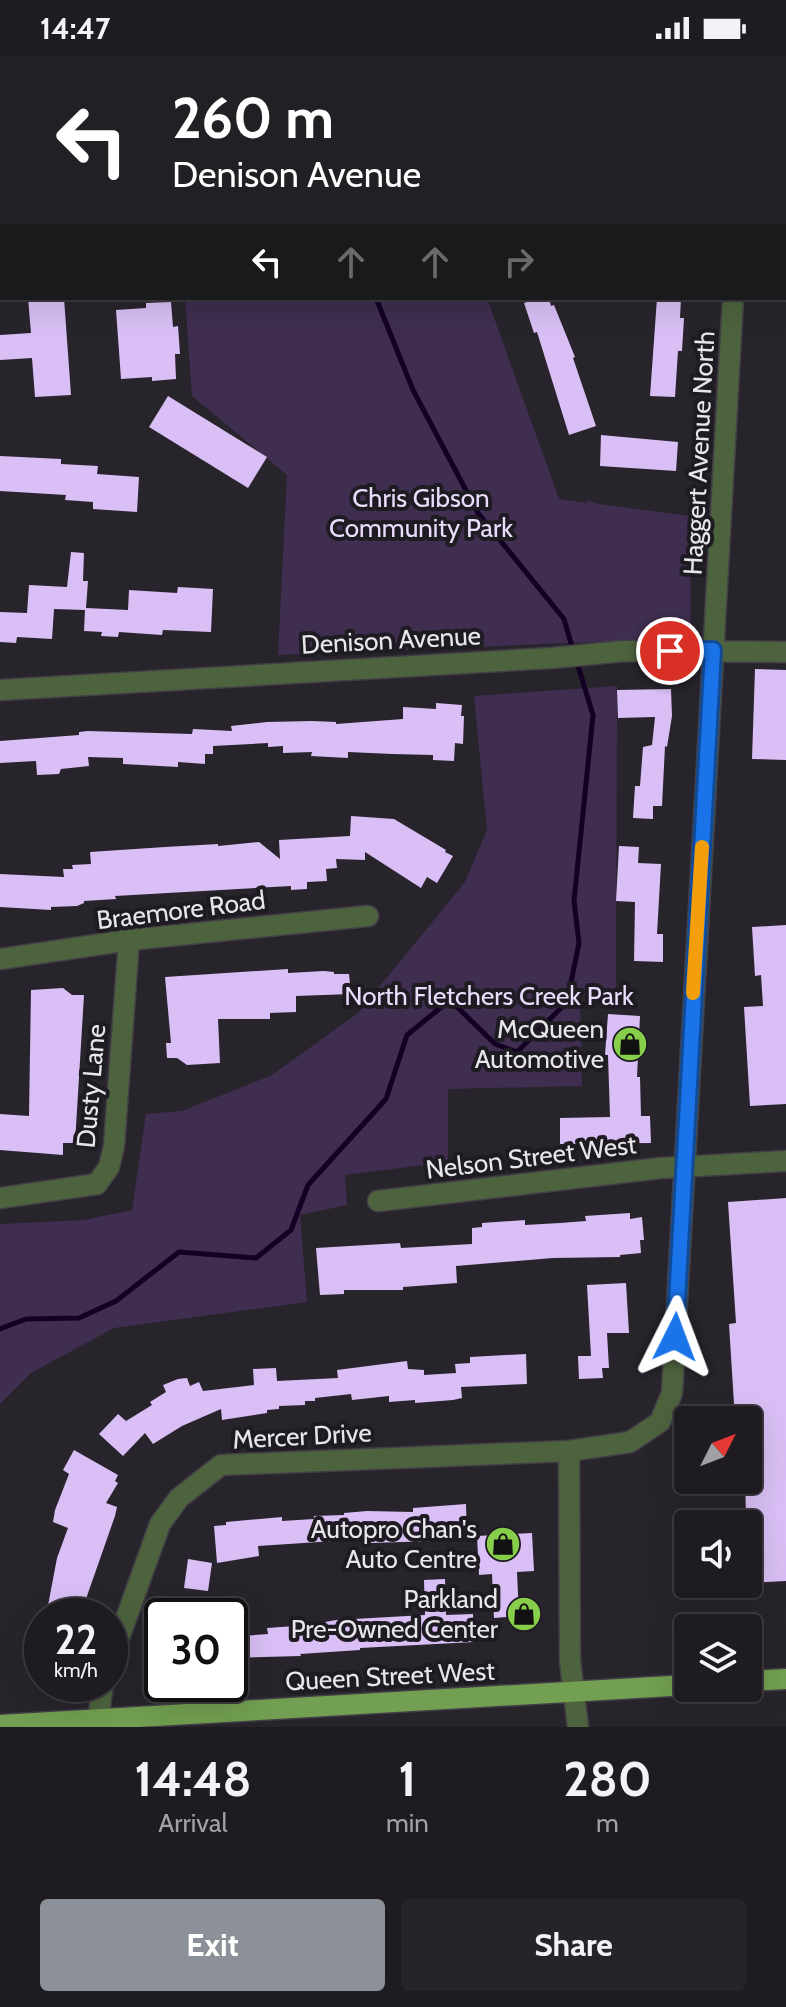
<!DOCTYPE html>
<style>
body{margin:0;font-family:Cabin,sans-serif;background:#26242a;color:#f1f3f6;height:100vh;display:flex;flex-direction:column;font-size:30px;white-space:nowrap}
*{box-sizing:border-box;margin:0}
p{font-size:26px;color:#a1a1a5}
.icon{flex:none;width:44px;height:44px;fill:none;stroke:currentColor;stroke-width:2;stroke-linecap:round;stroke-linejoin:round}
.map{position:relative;height:1671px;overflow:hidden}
.sheet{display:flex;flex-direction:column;background:#1e1b21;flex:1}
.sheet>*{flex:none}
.guide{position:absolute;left:0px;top:0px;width:786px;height:244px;box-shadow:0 8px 32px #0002,0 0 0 2px #3c393f;background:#202124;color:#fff;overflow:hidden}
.needle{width:52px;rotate:48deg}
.fabs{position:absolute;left:674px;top:1350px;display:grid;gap:16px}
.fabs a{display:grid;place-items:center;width:88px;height:88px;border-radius:8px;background:#1e1b21;box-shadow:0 8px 32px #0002,0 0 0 2px #3c393f;font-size:40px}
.speed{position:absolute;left:24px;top:1542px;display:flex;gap:16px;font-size:40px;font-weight:700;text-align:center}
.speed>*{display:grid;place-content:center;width:104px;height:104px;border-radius:50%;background:#1e1b21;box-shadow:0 8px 32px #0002,0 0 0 2px #3c393f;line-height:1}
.speed small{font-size:20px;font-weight:400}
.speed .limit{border:4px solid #111;border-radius:12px;background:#fff;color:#111}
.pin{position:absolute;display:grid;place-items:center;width:68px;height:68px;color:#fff;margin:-34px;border:4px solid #fff;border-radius:50%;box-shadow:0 2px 8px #0007}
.me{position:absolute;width:88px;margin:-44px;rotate:3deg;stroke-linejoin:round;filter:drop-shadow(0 0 6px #0008)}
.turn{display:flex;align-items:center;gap:28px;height:168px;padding:0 40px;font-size:36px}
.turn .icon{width:104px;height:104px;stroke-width:2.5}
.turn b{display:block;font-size:56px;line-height:68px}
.lanes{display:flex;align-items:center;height:76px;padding:0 40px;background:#0003;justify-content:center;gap:40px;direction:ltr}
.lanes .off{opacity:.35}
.eta{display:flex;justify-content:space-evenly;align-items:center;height:136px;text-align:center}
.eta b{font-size:48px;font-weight:700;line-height:56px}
.action{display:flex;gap:16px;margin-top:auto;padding:16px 40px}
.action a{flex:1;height:92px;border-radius:8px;background:#8c9099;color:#fff;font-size:32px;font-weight:700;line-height:92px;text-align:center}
.action a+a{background:#26242a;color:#f1f3f6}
.status{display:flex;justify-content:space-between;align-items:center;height:56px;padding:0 40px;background:#1e1b21;direction:ltr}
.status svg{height:22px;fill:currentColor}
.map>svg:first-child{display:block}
.green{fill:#3f2e50}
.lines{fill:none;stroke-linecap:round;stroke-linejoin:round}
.stream{stroke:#140024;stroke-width:5}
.building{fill:#d9bff5}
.minor-casing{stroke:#433f47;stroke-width:23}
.major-casing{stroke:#433f47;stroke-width:23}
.minor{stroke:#4d633e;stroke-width:20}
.major{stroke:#729f51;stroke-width:20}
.route-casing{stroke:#114b97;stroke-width:20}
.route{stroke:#1a73e8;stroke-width:14}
.slow{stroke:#f59e0b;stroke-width:14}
.labels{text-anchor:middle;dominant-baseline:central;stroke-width:8;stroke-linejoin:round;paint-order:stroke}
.street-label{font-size:26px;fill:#e8e6eb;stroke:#1e1b22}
.park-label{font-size:26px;fill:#ebdcfb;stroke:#1e1b22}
.poi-label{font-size:26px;fill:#e8e6eb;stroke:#1e1b22;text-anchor:end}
</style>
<div class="status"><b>14:47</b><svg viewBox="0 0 49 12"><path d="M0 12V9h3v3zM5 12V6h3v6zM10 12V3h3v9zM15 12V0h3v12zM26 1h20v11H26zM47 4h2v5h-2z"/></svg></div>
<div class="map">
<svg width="786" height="1671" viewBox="0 0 786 1671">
<rect width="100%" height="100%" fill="#28242c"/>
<g class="green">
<polygon points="0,0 764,0 2,2 0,53"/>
<polygon points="185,242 487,242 559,443 587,447 587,444 598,448 690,460 691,582 278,599 287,419 192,340"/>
<polygon points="617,630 616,937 580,938 582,1030 448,1033 448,1106 345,1119 347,1149 300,1159 307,1246 114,1272 31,1317 0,1348 0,1168 84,1164 132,1154 146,1058 182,1055 272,1019 358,957 465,826 487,774 474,640"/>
</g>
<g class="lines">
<g class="stream">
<polyline points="281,2 281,0"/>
<polyline points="376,242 413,334 478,457 564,563 573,594"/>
<polyline points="0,1273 26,1263 79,1262 116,1245 179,1196 256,1202 291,1174 308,1129 386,1043 407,979 450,944 495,988 517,996 567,946 579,887 574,845 593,659 576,603"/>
</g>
</g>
<g class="building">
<polygon points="28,242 64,242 71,339 35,341 32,302 0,304 0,279 31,277"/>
<polygon points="525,242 549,242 551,250 554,249 575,301 573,302 596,370 569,379 537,276 534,277 524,247 527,246"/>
<polygon points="657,242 681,242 680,262 684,262 682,295 678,295 675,341 650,340"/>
<polygon points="171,246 173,271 178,270 180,298 175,298 176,323 152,325 152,321 121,323 116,254 146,252 146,247"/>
<polygon points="168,340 267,401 248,432 149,371"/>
<polygon points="601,379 678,386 676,415 600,410"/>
<polygon points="0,400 61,403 61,408 98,410 97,418 139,421 137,456 93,453 93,446 65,444 66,439 0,435"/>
<polygon points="71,496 84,497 83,525 88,525 86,552 128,554 129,534 177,537 178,531 213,533 211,576 163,574 162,579 119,576 118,581 101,580 102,576 84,575 85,554 54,553 52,583 17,581 16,587 0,586 0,556 27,557 29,529 67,531"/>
<polygon points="755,613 786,614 786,704 752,703"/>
<polygon points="671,633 672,660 667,691 665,690 662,750 653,750 653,763 633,762 635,730 640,730 643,691 652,689 655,661 618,662 617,634"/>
<polygon points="436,647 462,649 461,660 464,660 463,688 455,687 454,705 433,704 433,699 392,698 348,696 348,702 311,700 312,696 283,697 283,690 268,691 268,687 213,690 213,698 205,698 205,708 178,706 178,711 123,708 123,702 88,701 89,710 61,713 59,718 37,719 36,705 0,707 0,685 79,679 79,676 88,675 192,678 193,673 232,675 231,670 267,666 312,665 336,666 336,668 403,663 403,651 436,653"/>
<polygon points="351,760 394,763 446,794 445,796 453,800 437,827 427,821 421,832 365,796 365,804 336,803 337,812 326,813 327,825 307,826 307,833 291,834 291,830 115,840 116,843 84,845 84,847 77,850 51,851 51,854 0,851 0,818 64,821 63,813 73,813 72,809 91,808 90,796 165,791 218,788 218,790 259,786 280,803 279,784 350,780"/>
<polygon points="619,790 639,791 638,807 661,808 657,878 663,878 663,906 634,905 635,846 616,845"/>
<polygon points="786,869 786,1048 750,1050 744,951 763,950 761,919 755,920 752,871"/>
<polygon points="288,913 288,917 324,915 334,916 334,918 349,918 351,938 296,940 296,956 270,957 270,963 218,963 220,1007 187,1009 177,1002 167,1002 166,987 171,987 165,921"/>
<polygon points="63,932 72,939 84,939 75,1087 63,1087 63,1099 0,1094 0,1058 29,1060 31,934"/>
<polygon points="608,958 640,960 637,1021 640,1021 641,1060 650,1060 651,1087 560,1088 560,1062 610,1061 608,999 605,999"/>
<polygon points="786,1142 786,1525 751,1527 748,1526 745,1424 748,1424 748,1364 735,1364 729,1268 736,1267 728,1146"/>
<polygon points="630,1157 630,1163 642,1161 644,1184 640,1184 641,1197 620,1199 620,1201 553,1202 456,1210 457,1227 403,1231 403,1234 344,1234 344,1238 320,1239 316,1192 400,1187 401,1192 472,1188 472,1172 482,1171 482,1167 525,1164 525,1169 560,1167 586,1165 585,1160"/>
<polygon points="626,1227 629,1277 607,1277 609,1312 602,1312 603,1322 579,1323 578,1300 591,1300 587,1229"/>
<polygon points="526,1298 527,1328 461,1331 462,1342 453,1344 415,1347 415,1344 389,1346 389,1340 352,1344 351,1338 315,1342 315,1345 305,1345 305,1349 279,1350 279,1353 267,1354 267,1357 222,1364 221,1353 182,1370 153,1388 145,1377 123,1400 99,1378 118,1358 126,1365 152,1349 150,1346 166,1336 163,1329 178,1323 187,1322 190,1330 199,1326 203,1335 254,1329 253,1313 276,1312 277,1325 338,1322 337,1314 407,1305 408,1313 424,1314 424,1319 456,1317 455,1308 470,1307 470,1301"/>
<polygon points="74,1394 118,1419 115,1425 118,1427 106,1447 117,1451 115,1460 80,1560 46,1560 57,1502 68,1472 53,1466 55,1454 69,1418 63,1414"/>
<polygon points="466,1448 467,1484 370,1487 365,1477 334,1480 334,1485 258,1490 259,1500 217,1507 214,1470 226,1469 226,1466 282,1461 282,1465 314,1463 314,1460 344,1459 344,1457 367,1455 413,1456 413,1452"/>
<polygon points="532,1477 534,1515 517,1516 519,1560 494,1562 492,1518 479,1519 477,1480"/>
<polygon points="188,1503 212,1507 208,1535 184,1532"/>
<polygon points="445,1523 446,1559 473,1558 474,1586 360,1592 360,1594 300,1598 301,1600 230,1602 230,1585 243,1584 242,1580 268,1578 267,1572 309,1569 336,1564 425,1559 424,1524"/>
</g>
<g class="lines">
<g class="minor-casing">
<g id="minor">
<polyline points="784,8 786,8"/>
<polyline points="0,634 552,602 624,595 786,596"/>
<polyline points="0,903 129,884 368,860"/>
<polyline points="0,1142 97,1128 109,1111 114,1090 129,884"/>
<polyline points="378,1145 661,1112 786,1105"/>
<polyline points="569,1395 570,1605 578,1671"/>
<polyline points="110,1607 160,1468 179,1442 221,1409 569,1395 630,1386 660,1366 672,1337 733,242"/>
<polyline points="98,1664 103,1628"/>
</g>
</g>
<g class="major-casing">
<g id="major">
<polyline points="748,1625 786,1623"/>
<polyline points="0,1669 688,1629"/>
</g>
</g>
<use href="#minor" class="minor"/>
<use href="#major" class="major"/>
</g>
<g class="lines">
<g class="route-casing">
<polyline id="route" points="670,595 713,594 675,1281"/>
</g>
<use href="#route" class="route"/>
<polyline class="slow" points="693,937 702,791"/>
</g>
<defs>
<g id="shop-disc" transform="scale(1.8)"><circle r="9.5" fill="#87cf4a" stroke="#1e1b22"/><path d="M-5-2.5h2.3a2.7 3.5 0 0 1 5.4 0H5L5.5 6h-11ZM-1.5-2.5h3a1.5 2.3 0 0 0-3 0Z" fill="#111"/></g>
</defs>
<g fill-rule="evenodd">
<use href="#shop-disc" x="630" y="988"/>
<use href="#shop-disc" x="503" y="1488"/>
<use href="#shop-disc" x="524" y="1558"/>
</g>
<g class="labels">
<g class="street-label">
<text transform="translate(699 397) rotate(-87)">Haggert Avenue North</text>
<text transform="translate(391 584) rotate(-3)">Denison Avenue</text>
<text transform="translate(181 854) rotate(-7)">Braemore Road</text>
<text transform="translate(91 1030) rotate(-85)">Dusty Lane</text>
<text transform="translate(531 1101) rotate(-7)">Nelson Street West</text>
<text transform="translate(302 1380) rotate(-3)">Mercer Drive</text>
<text transform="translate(390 1620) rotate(-3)">Queen Street West</text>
</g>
<g class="park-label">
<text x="421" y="442">Chris Gibson<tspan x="421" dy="30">Community Park</tspan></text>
<text x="489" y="940">North Fletchers Creek Park</text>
</g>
<g class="poi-label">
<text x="604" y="973">McQueen<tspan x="604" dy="30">Automotive</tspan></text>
<text x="477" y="1473">Autopro Chan's<tspan x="477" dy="30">Auto Centre</tspan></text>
<text x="498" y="1543">Parkland<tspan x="498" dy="30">Pre-Owned Center</tspan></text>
</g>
</g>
</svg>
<div class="fabs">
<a><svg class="needle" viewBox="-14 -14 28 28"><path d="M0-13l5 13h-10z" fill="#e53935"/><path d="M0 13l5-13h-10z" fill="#a1a1a5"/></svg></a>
<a><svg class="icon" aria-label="sound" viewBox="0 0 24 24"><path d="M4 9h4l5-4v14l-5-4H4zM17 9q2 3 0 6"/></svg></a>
<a><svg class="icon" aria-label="layers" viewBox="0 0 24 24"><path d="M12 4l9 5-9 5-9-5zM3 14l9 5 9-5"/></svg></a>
</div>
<div class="speed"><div>22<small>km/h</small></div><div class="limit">30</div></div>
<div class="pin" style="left:670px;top:595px;background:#d93025"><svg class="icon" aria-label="arrive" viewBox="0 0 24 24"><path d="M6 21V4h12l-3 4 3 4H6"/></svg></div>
<svg class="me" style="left:675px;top:1281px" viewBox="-20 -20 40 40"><path d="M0-17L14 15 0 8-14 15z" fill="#1a73e8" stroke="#fff" stroke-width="4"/></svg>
<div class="guide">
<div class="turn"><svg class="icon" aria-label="left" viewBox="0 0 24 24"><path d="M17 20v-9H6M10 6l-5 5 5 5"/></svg><div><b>260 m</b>Denison Avenue</div></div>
<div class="lanes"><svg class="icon" aria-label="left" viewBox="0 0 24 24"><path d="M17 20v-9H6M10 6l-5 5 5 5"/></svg><svg class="icon off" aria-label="ahead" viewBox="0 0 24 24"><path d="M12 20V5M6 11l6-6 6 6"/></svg><svg class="icon off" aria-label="ahead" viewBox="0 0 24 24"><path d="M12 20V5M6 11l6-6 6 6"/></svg><svg class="icon off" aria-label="right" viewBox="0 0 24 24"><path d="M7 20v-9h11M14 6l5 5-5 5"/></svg></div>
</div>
</div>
<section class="sheet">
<div class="eta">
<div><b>14:48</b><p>Arrival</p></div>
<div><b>1</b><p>min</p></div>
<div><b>280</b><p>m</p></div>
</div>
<div class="action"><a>Exit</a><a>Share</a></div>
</section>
